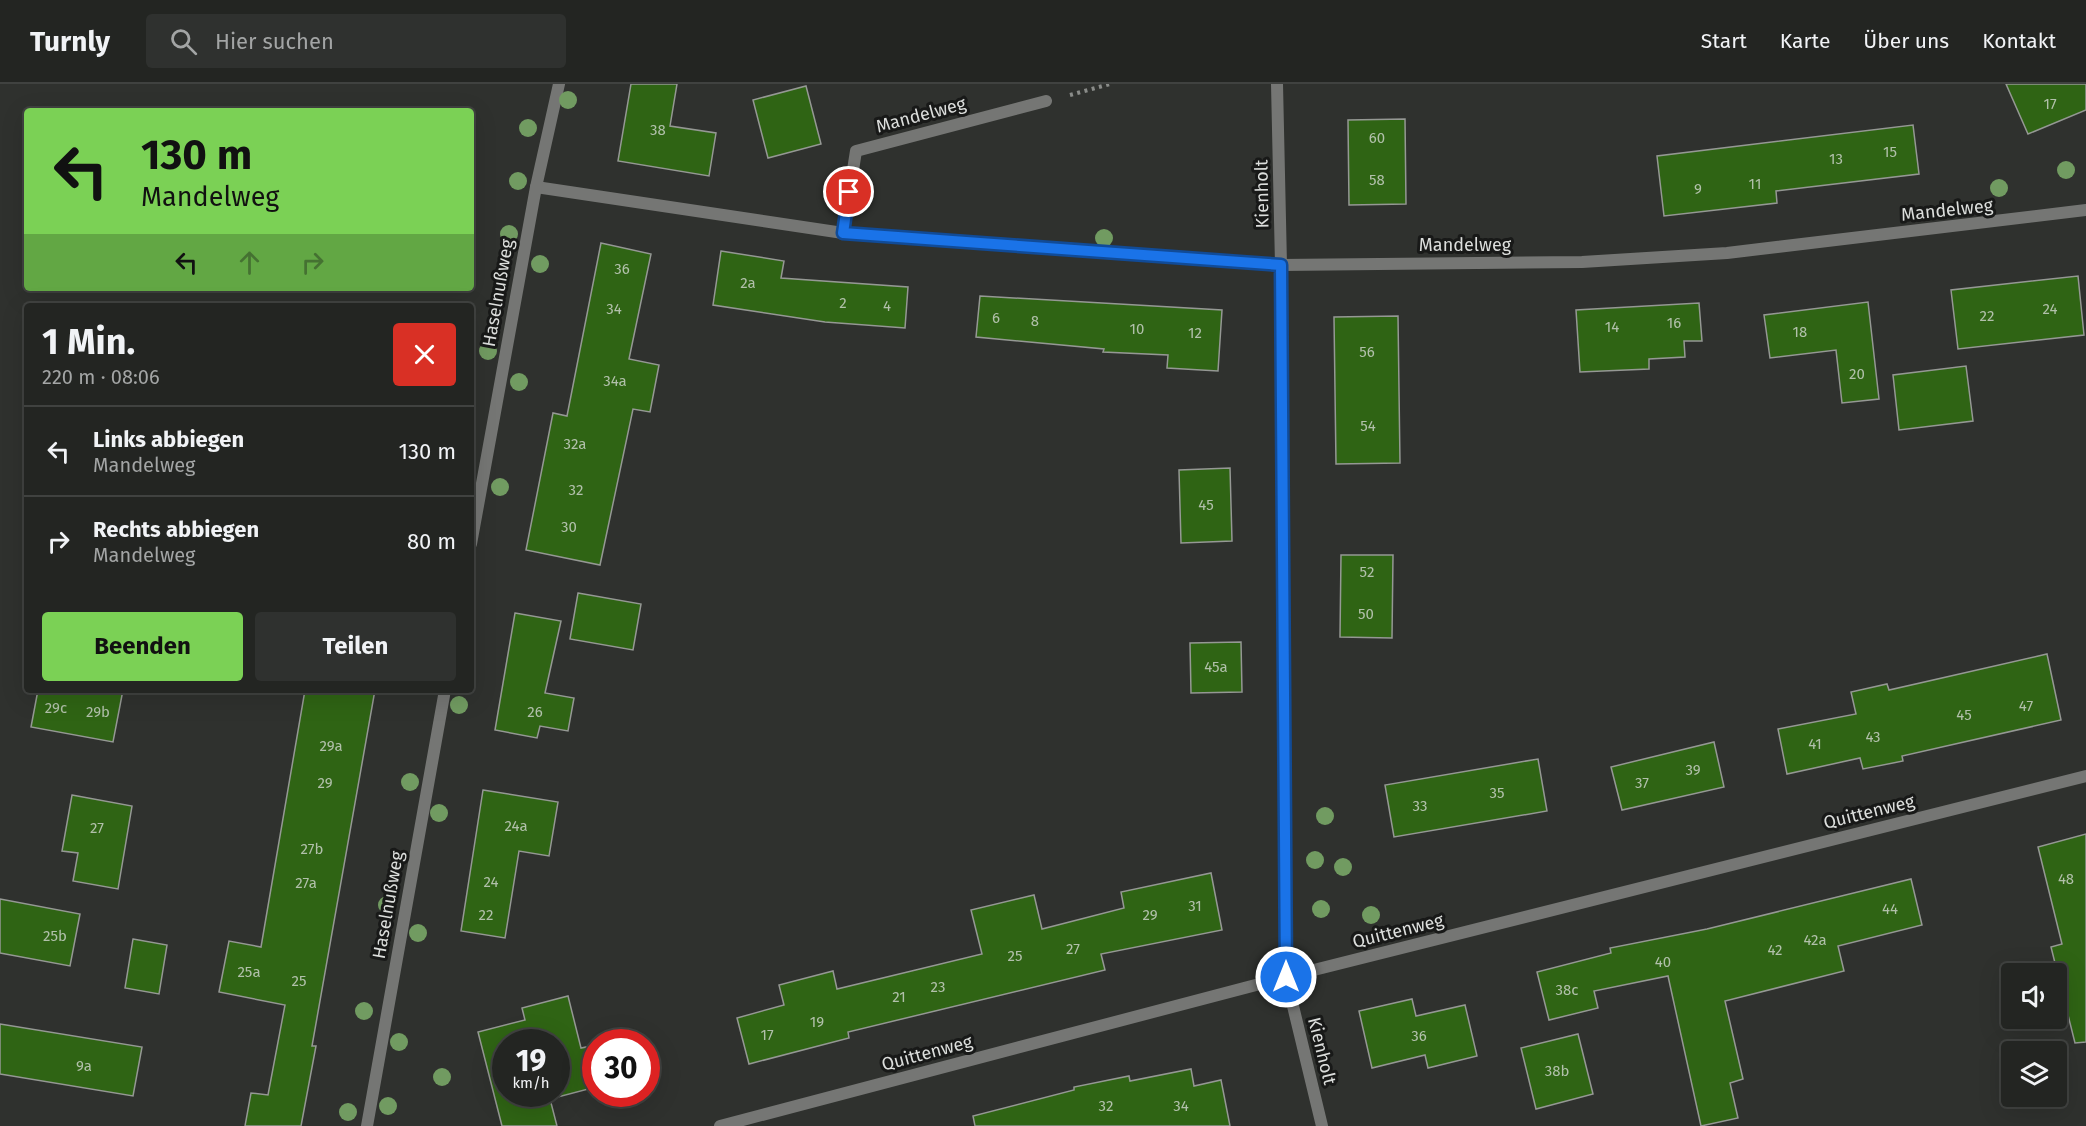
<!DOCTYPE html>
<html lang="de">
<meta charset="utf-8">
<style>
body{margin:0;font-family:"Fira Sans",sans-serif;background:#2f312f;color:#f1f3f6;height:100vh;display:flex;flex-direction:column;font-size:22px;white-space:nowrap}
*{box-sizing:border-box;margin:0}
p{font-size:20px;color:#a3a5a5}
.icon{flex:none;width:33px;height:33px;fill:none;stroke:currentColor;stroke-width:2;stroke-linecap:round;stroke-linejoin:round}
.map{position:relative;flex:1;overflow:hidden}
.side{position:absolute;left:24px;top:219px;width:450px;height:390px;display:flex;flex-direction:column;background:#232522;border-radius:6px;box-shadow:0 6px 24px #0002,0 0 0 2px #404240}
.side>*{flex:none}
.hud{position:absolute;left:24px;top:24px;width:450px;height:183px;border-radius:6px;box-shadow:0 6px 24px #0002,0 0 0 2px #404240;background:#7bd155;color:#111;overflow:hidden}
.tools{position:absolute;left:2001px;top:879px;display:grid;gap:12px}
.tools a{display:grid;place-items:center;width:66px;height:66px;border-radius:6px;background:#232522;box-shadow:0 6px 24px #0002,0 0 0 2px #404240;font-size:30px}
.speed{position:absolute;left:492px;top:945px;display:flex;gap:12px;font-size:30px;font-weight:700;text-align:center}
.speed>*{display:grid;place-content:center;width:78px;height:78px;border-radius:50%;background:#232522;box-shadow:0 6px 24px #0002,0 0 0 2px #404240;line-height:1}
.speed small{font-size:15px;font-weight:400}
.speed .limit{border:9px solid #d22;background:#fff;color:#111}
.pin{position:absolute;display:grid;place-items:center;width:51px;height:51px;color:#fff;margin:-26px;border:3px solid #fff;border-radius:50%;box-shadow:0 2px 6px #0007}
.me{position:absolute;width:66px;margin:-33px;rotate:0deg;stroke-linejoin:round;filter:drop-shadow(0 0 4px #0008)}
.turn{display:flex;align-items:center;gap:21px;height:126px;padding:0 18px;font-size:27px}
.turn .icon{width:78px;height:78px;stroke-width:2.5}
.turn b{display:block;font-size:42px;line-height:51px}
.lanes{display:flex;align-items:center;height:57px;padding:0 18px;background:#0003;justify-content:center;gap:30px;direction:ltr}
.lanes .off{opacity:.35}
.round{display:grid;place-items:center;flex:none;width:63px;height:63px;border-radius:6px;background:#2f312f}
.headline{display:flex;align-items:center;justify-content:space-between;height:102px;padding:0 18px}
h1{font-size:36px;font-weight:700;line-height:45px}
.button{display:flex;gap:12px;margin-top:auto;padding:12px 18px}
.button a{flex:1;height:69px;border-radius:6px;background:#7bd155;color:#111;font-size:24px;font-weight:700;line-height:69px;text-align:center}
.button a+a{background:#2f312f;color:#f1f3f6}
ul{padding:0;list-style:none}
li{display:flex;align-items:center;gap:18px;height:90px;padding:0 18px;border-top:2px solid #404240}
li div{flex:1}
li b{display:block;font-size:22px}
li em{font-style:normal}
header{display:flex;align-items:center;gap:36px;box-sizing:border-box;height:84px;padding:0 30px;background:#232522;border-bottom:2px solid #404240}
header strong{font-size:28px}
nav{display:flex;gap:33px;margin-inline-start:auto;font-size:21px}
.search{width:420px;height:54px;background:#2f312f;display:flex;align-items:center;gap:15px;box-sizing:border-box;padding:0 21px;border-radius:6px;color:#a3a5a5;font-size:22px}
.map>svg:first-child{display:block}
.building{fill:#2f6414;stroke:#959894;stroke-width:1.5;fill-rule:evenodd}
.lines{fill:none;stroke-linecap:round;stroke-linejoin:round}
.path{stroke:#8a8c89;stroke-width:4;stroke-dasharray:3 4.5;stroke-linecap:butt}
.street{stroke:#757674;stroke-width:12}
.tree{fill:#719b61}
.route-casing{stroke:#114b97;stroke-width:15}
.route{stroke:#1a73e8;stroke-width:10}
.labels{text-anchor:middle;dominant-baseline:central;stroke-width:6;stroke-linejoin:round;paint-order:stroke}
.number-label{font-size:15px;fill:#b1c0aa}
.street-label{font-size:18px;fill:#dcdedc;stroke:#181918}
</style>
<header>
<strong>Turnly</strong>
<div class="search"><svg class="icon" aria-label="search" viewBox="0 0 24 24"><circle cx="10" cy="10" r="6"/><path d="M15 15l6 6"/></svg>Hier suchen</div>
<nav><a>Start</a><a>Karte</a><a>Über uns</a><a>Kontakt</a></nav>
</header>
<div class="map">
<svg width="2086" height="1042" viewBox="0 0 2086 1042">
<rect width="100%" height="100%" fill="#2f312e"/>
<g class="building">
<polygon points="631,0 677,0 670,42 716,49 709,92 618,77"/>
<polygon points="2006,0 2086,0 2086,26 2028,50"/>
<polygon points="806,2 821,60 768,74 753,16"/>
<polygon points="1405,35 1406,120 1349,121 1348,36"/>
<polygon points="1913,41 1919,90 1776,107 1777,119 1664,132 1657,72"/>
<polygon points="601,159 651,170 629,275 659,281 650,328 633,325 600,481 526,466 553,329 567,332"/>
<polygon points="721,167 784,177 781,194 908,203 905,244 825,238 713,221"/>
<polygon points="2078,192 2084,251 1958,265 1951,206"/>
<polygon points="980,212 1222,226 1218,287 1167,284 1168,271 1103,268 1104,265 976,253"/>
<polygon points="1868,218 1879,315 1842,319 1836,266 1770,274 1764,231"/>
<polygon points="1699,219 1702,257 1684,257 1685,273 1649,275 1649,285 1580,288 1576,226"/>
<polygon points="1398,232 1400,379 1336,380 1334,233"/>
<polygon points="1966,282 1973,337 1899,346 1893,291"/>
<polygon points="1230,384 1232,457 1181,459 1179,386"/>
<polygon points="1341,471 1393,471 1392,554 1340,553"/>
<polygon points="578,509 641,520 633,566 570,555"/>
<polygon points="515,529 561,537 545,609 574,614 568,647 540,642 537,654 495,646"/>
<polygon points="1241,558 1242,608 1191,609 1190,559"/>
<polygon points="2047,570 2061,636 1902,672 1903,677 1863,685 1860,674 1787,690 1778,645 1856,630 1851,608 1887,600 1889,606"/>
<polygon points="38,606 123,606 113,658 31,643"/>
<polygon points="305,606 375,606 312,962 316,962 301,1042 245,1042 251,1009 268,1011 285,921 219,908 229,857 261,863"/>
<polygon points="1714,658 1724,703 1622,726 1611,683"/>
<polygon points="1538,675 1547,727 1394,753 1385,701"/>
<polygon points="483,706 558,718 549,772 519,767 505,854 461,847"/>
<polygon points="72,711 132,722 118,805 73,797 78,769 62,767"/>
<polygon points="2086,750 2086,958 2075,959 2051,863 2062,860 2038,763"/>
<polygon points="1211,789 1222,846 1101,870 1105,886 848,948 849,954 749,980 737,934 784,921 779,901 833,887 837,905 982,870 971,826 1034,811 1042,845 1124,824 1121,808"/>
<polygon points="1911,795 1922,841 1838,862 1844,887 1725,917 1743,995 1730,999 1738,1034 1701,1042 1668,892 1594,907 1598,924 1549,936 1537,888 1611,869 1610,864 1707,845"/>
<polygon points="0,815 80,830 70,882 0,869"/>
<polygon points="133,855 167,861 159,910 125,904"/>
<path d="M568,912L581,964L596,961V1003L550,1015L557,1042H502L478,948L525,936L522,924ZM506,958H556V1010H506Z"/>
<polygon points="1412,915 1416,932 1465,921 1477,972 1428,984 1425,971 1372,984 1359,927"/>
<polygon points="0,940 142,963 133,1012 0,990"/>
<polygon points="1578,950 1593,1010 1536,1025 1521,964"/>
<polygon points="1191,985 1194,1002 1221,996 1230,1042 975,1042 973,1032 1074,1006 1074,1003 1129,992 1130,997"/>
</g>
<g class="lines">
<polyline class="path" points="1070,11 1110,0"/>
<g class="street">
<polyline points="1277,0 1281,181 1286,893 1322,1042"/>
<polyline points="536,103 843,149 1281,181 1582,178 1727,169 2086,126"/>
<polyline points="843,149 856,67 1046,17"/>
<polyline points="471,460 536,103 559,0"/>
<polyline points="367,1042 445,606"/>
<polyline points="720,1042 1286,893 2086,692"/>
</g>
</g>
<g class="tree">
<circle cx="568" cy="16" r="9"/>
<circle cx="528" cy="44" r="9"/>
<circle cx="2066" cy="86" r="9"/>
<circle cx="518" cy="97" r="9"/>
<circle cx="1999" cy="104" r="9"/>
<circle cx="509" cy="150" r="9"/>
<circle cx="1104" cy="154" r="9"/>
<circle cx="540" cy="180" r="9"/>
<circle cx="488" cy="267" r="9"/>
<circle cx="519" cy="298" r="9"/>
<circle cx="500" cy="403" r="9"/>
<circle cx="459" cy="621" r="9"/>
<circle cx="410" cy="698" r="9"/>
<circle cx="439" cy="729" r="9"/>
<circle cx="1325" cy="732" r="9"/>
<circle cx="1315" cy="776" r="9"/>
<circle cx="1343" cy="783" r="9"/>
<circle cx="387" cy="821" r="9"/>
<circle cx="1321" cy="825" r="9"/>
<circle cx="1371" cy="831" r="9"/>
<circle cx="418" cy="849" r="9"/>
<circle cx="364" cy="927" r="9"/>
<circle cx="399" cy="958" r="9"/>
<circle cx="442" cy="993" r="9"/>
<circle cx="388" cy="1022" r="9"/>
<circle cx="348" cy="1028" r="9"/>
</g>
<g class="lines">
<g class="route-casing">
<polyline id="route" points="849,108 843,149 1281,181 1286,893"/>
</g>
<use href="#route" class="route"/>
</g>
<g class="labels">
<g class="number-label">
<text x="2050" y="20">17</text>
<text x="658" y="46">38</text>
<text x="1377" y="54">60</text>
<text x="1890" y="68">15</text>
<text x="1836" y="75">13</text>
<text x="1377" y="96">58</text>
<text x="1755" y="100">11</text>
<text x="1698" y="105">9</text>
<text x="622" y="185">36</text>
<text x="748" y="199">2a</text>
<text x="843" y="219">2</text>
<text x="887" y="222">4</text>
<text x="614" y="225">34</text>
<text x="2050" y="225">24</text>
<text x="1987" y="232">22</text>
<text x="996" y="234">6</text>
<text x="1035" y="237">8</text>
<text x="1674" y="239">16</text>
<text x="1612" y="243">14</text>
<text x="1137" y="245">10</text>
<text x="1800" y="248">18</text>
<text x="1195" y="249">12</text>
<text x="1367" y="268">56</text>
<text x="1857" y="290">20</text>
<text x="615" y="297">34a</text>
<text x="1368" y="342">54</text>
<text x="575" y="360">32a</text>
<text x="576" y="406">32</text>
<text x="1206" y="421">45</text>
<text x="569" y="443">30</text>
<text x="1367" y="488">52</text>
<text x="1366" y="530">50</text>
<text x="1216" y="583">45a</text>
<text x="2026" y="622">47</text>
<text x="56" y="624">29c</text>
<text x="98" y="628">29b</text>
<text x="535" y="628">26</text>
<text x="1964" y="631">45</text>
<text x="1873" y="653">43</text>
<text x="1815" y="660">41</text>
<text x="331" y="662">29a</text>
<text x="1693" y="686">39</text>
<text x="325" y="699">29</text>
<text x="1642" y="699">37</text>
<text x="1497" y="709">35</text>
<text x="1420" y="722">33</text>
<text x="516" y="742">24a</text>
<text x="97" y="744">27</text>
<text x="312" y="765">27b</text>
<text x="2066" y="795">48</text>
<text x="491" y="798">24</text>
<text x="306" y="799">27a</text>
<text x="1195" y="822">31</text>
<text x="1890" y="825">44</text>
<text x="486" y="831">22</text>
<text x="1150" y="831">29</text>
<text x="55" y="852">25b</text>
<text x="1815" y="856">42a</text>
<text x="1073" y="865">27</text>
<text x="1775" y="866">42</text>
<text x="1015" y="872">25</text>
<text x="1663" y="878">40</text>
<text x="249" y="888">25a</text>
<text x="299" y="897">25</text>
<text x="938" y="903">23</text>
<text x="1567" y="906">38c</text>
<text x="899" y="913">21</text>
<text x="817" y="938">19</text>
<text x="767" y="951">17</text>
<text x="1419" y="952">36</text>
<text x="84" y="982">9a</text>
<text x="1557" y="987">38b</text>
<text x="1106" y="1022">32</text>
<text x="1181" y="1022">34</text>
</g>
<g class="street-label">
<text transform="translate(921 31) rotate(-15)">Mandelweg</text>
<text transform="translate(1262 110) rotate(-91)">Kienholt</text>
<text transform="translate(1947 126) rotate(-6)">Mandelweg</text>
<text x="1465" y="161">Mandelweg</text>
<text transform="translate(498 209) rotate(-80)">Haselnußweg</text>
<text transform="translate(1869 728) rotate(-14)">Quittenweg</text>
<text transform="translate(388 821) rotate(-80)">Haselnußweg</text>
<text transform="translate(1398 847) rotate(-14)">Quittenweg</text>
<text transform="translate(1322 967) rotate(76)">Kienholt</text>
<text transform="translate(927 969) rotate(-15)">Quittenweg</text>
</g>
</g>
</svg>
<div class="tools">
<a><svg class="icon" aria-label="sound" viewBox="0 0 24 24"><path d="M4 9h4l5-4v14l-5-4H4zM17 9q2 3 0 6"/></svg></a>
<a><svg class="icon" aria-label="layers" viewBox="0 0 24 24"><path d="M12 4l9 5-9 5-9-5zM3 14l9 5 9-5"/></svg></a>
</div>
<div class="speed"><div>19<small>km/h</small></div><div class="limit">30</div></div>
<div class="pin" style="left:849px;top:108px;background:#d93025"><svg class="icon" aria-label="arrive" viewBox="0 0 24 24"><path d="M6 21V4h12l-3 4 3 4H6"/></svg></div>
<svg class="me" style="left:1286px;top:893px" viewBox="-20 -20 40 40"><circle r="17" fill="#1a73e8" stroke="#fff" stroke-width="3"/><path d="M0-11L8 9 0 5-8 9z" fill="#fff"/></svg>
<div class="hud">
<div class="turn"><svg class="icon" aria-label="left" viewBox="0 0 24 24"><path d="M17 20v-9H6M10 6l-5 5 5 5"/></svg><div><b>130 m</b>Mandelweg</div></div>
<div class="lanes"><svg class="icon" aria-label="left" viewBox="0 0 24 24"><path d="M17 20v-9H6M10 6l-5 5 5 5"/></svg><svg class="icon off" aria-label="ahead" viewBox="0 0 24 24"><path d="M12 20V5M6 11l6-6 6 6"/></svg><svg class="icon off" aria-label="right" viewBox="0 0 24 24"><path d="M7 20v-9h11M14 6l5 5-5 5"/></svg></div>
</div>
<section class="side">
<div class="headline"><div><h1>1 Min.</h1><p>220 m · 08:06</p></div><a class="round" style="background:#d93025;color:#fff"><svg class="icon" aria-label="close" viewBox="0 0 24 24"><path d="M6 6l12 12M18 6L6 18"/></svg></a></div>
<ul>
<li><svg class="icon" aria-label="left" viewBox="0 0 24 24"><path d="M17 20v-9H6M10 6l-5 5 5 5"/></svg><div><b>Links abbiegen</b><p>Mandelweg</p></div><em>130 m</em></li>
<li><svg class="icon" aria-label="right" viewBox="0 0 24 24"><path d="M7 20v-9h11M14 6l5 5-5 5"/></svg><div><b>Rechts abbiegen</b><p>Mandelweg</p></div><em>80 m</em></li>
</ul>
<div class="button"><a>Beenden</a><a>Teilen</a></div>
</section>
</div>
